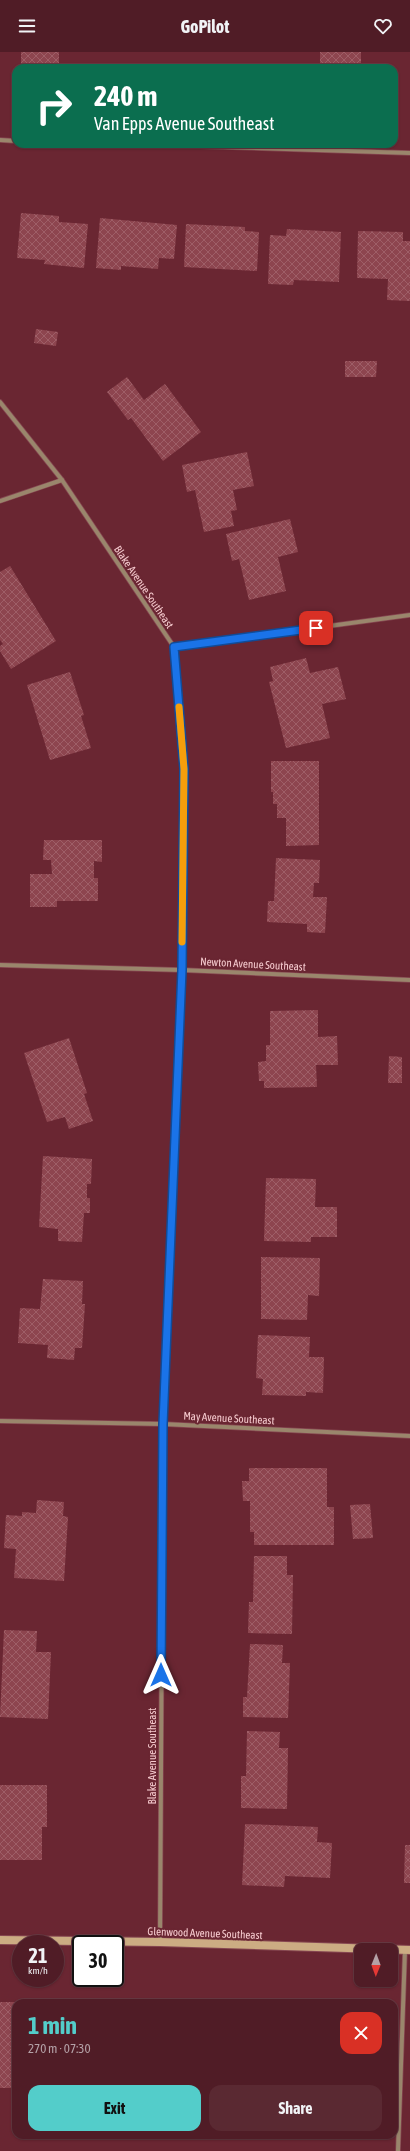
<!DOCTYPE html>
<meta charset="utf-8">
<style>
body{margin:0;font-family:"Asap Condensed",sans-serif;background:#5a2932;color:#f1f3f6;height:100vh;display:flex;flex-direction:column;font-size:15px;white-space:nowrap}
*{box-sizing:border-box;margin:0}
p{font-size:13px;color:#b4a1a7}
.icon{flex:none;width:22px;height:22px;fill:none;stroke:currentColor;stroke-width:2;stroke-linecap:round;stroke-linejoin:round}
.map{position:relative;flex:1;overflow:hidden}
.side{position:absolute;left:12px;top:1947px;width:386px;height:140px;display:flex;flex-direction:column;background:#501c26;border-radius:12px;box-shadow:0 1px 3px #0004,0 0 0 1px #673a43}
.side>*{flex:none}
.hud{position:absolute;left:12px;top:12px;width:386px;height:84px;border-radius:12px;box-shadow:0 1px 3px #0004,0 0 0 1px #673a43;background:#0b6e4f;color:#fff;overflow:hidden}
.needle{width:26px;rotate:181deg}
.fabs{position:absolute;left:354px;top:1891px;display:grid;gap:8px}
.fabs a{display:grid;place-items:center;width:44px;height:44px;border-radius:8px;background:#501c26;box-shadow:0 1px 3px #0004,0 0 0 1px #673a43;font-size:20px}
.speed{position:absolute;left:12px;top:1883px;display:flex;gap:8px;font-size:20px;font-weight:700;text-align:center}
.speed>*{display:grid;place-content:center;width:52px;height:52px;border-radius:50%;background:#501c26;box-shadow:0 1px 3px #0004,0 0 0 1px #673a43;line-height:1}
.speed small{font-size:10px;font-weight:400}
.speed .limit{border:2px solid #111;border-radius:6px;background:#fff;color:#111}
.pin{position:absolute;display:grid;place-items:center;width:34px;height:34px;color:#fff;margin:-17px;border-radius:8px;box-shadow:0 2px 6px #0006}
.me{position:absolute;width:44px;margin:-22px;rotate:0deg;stroke-linejoin:round;filter:drop-shadow(0 0 3px #0008)}
.turn{display:flex;align-items:center;gap:14px;height:84px;padding:0 16px;font-size:18px}
.turn .icon{width:52px;height:52px;stroke-width:2.5}
.turn b{display:block;font-size:28px;line-height:34px}
.round{display:grid;place-items:center;flex:none;width:42px;height:42px;border-radius:12px;background:#5a2932}
.head{display:flex;align-items:center;justify-content:space-between;height:68px;padding:0 16px}
h1{font-size:24px;font-weight:700;line-height:30px;color:#53cdca}
.primary-button{display:flex;gap:8px;margin-top:auto;padding:8px 16px}
.primary-button a{flex:1;height:46px;border-radius:12px;background:#53cdca;color:#111;font-size:16px;font-weight:700;line-height:46px;text-align:center}
.primary-button a+a{background:#5a2932;color:#f1f3f6}
header{display:flex;justify-content:space-between;align-items:center;height:52px;padding:0 16px;background:#501c26;font-size:18px;font-weight:700}
.map>svg:first-child{display:block}
.building{fill:url(#building-cross-hatch)}
.lines{fill:none;stroke-linecap:round;stroke-linejoin:round}
.minor-casing{stroke:#864751;stroke-width:5.5}
.secondary-casing{stroke:#864751;stroke-width:10}
.minor{stroke:#9a866c;stroke-width:4}
.secondary{stroke:#ccac83;stroke-width:8}
.route-casing{stroke:#114b97;stroke-width:10}
.route{stroke:#1a73e8;stroke-width:7}
.slow{stroke:#f59e0b;stroke-width:7}
.labels{text-anchor:middle;dominant-baseline:central;stroke-width:4;stroke-linejoin:round;paint-order:stroke}
.street-label{font-size:11px;fill:#f6cbcf;stroke:#6a2632}
</style>
<header><svg class="icon" aria-label="menu" viewBox="0 0 24 24"><path d="M4 6h16M4 12h16M4 18h16"/></svg>GoPilot<svg class="icon" aria-label="heart" viewBox="0 0 24 24"><path d="M12 20l-8-8c-3-5 5-10 8-4 3-6 11-1 8 4z"/></svg></header>
<div class="map">
<svg width="410" height="2099" viewBox="0 0 410 2099">
<defs>
<pattern id="building-cross-hatch" width="8" height="8" patternUnits="userSpaceOnUse"><rect width="8" height="8" fill="#8d454f"/><path d="M0 0l8 8M0 8l8-8" fill="none" stroke="#9e5e67"/></pattern>
</defs>
<rect width="100%" height="100%" fill="#6a2632"/>
<g class="building">
<rect x="21" y="0" width="38" height="16"/>
<rect x="320" y="0" width="41" height="16"/>
<polygon points="21,161 59,164 59,170 88,172 84,216 44,212 45,208 17,206"/>
<polygon points="100,166 177,173 174,207 159,206 158,217 121,214 121,218 96,216"/>
<polygon points="186,172 245,175 245,179 259,180 257,219 184,215"/>
<polygon points="287,177 341,180 339,230 294,228 293,233 268,232 270,183 286,184"/>
<polygon points="358,179 403,180 403,189 410,189 410,249 387,248 388,227 357,226"/>
<polygon points="36,277 58,280 56,294 34,291"/>
<polygon points="345,309 377,309 376,325 345,325"/>
<polygon points="127,325 144,348 165,332 201,380 163,409 131,366 128,368 107,340"/>
<polygon points="247,400 254,434 233,438 237,458 231,459 234,474 204,480 195,438 187,440 182,413"/>
<polygon points="290,467 298,500 278,505 286,539 249,548 239,507 232,509 226,482"/>
<polygon points="10,514 56,589 11,617 0,599 0,594 3,592 0,588 0,520"/>
<polygon points="306,606 310,621 338,615 346,647 322,652 330,686 286,696 269,630 273,629 270,615"/>
<polygon points="70,620 84,663 81,664 91,696 50,708 27,633"/>
<polygon points="271,709 319,709 319,793 286,794 286,766 277,766 277,752 273,752 273,740 271,740"/>
<polygon points="44,788 102,788 102,810 94,809 94,826 98,826 98,849 57,849 57,855 30,855 30,822 52,822 51,808 43,808"/>
<polygon points="276,806 320,808 319,831 314,831 313,845 327,845 325,881 307,880 307,872 267,870 268,849 274,849"/>
<polygon points="318,958 318,985 337,984 338,1013 316,1013 317,1035 264,1036 264,1029 259,1029 258,1010 266,1009 266,993 270,993 270,959"/>
<polygon points="69,986 87,1041 84,1042 93,1069 69,1077 65,1065 47,1070 24,1001"/>
<polygon points="389,1004 402,1005 402,1031 388,1031"/>
<polygon points="43,1104 92,1107 91,1132 87,1132 87,1146 90,1146 90,1161 84,1161 82,1190 58,1189 58,1177 39,1175"/>
<polygon points="266,1126 316,1127 315,1155 337,1155 337,1185 311,1185 311,1190 264,1189"/>
<polygon points="261,1205 320,1206 319,1244 308,1243 307,1268 261,1267"/>
<polygon points="43,1227 83,1229 82,1252 85,1252 82,1296 75,1296 74,1308 47,1306 48,1293 18,1291 20,1256 40,1257"/>
<polygon points="258,1283 310,1285 309,1305 324,1305 323,1341 306,1340 306,1344 262,1343 263,1327 256,1326"/>
<polygon points="249,1416 327,1416 327,1455 334,1455 334,1493 254,1493 254,1480 250,1480 250,1449 243,1449 242,1429 249,1429"/>
<polygon points="37,1448 64,1450 63,1464 68,1465 64,1529 14,1526 16,1497 4,1496 6,1463 22,1464 22,1460 36,1461"/>
<polygon points="370,1452 373,1486 353,1487 350,1453"/>
<polygon points="254,1504 287,1504 287,1523 293,1523 292,1582 248,1581 249,1550 253,1550"/>
<polygon points="4,1578 37,1579 36,1600 51,1600 48,1667 0,1665"/>
<polygon points="250,1592 283,1593 282,1611 290,1611 288,1666 243,1665 243,1645 247,1645"/>
<polygon points="247,1679 280,1680 279,1696 288,1696 287,1757 241,1756 241,1724 246,1724"/>
<polygon points="0,1733 47,1733 47,1775 42,1775 42,1808 0,1808"/>
<polygon points="245,1772 318,1775 317,1790 332,1791 330,1826 285,1824 284,1835 242,1833"/>
<polygon points="405,1793 410,1793 410,1831 404,1831"/>
<polygon points="303,1949 330,1950 330,1951 303,1951"/>
<rect x="0" y="1950" width="16" height="86"/>
<polygon points="137,2083 198,2083 198,2087 138,2088"/>
</g>
<g class="lines">
<g class="minor-casing">
<g id="minor">
<polyline points="0,88 16,89"/>
<polyline points="127,92 410,101"/>
<polyline points="0,350 62,428 174,595 184,717 182,918 163,1372 160,1890"/>
<polyline points="0,449 62,428"/>
<polyline points="174,595 410,563"/>
<polyline points="0,913 182,918 410,928"/>
<polyline points="0,1369 163,1372 410,1384"/>
<polyline points="398,2099 405,1898"/>
</g>
</g>
<g class="secondary-casing">
<polyline id="secondary" points="0,1888 160,1890 410,1898"/>
</g>
<use href="#minor" class="minor"/>
<use href="#secondary" class="secondary"/>
</g>
<g class="lines">
<g class="route-casing">
<polyline id="route" points="161,1623 163,1372 182,918 184,717 174,595 316,576"/>
</g>
<use href="#route" class="route"/>
<polyline class="slow" points="179,655 184,717 182,890"/>
</g>
<g class="labels">
<g class="street-label">
<text transform="translate(144 535) rotate(56)">Blake Avenue Southeast</text>
<text transform="translate(253 912) rotate(3)">Newton Avenue Southeast</text>
<text transform="translate(229 1366) rotate(3)">May Avenue Southeast</text>
<text transform="translate(152 1704) rotate(-90)">Blake Avenue Southeast</text>
<text transform="translate(205 1881) rotate(2)">Glenwood Avenue Southeast</text>
</g>
</g>
</svg>
<div class="fabs">
<a><svg class="needle" viewBox="-14 -14 28 28"><path d="M0-13l5 13h-10z" fill="#e53935"/><path d="M0 13l5-13h-10z" fill="#b4a1a7"/></svg></a>
</div>
<div class="speed"><div>21<small>km/h</small></div><div class="limit">30</div></div>
<div class="pin" style="left:316px;top:576px;background:#d93025"><svg class="icon" aria-label="arrive" viewBox="0 0 24 24"><path d="M6 21V4h12l-3 4 3 4H6"/></svg></div>
<svg class="me" style="left:161px;top:1623px" viewBox="-20 -20 40 40"><path d="M0-17L14 15 0 8-14 15z" fill="#1a73e8" stroke="#fff" stroke-width="4"/></svg>
<div class="hud">
<div class="turn"><svg class="icon" aria-label="right" viewBox="0 0 24 24"><path d="M7 20v-9h11M14 6l5 5-5 5"/></svg><div><b>240 m</b>Van Epps Avenue Southeast</div></div>
</div>
<section class="side">
<div class="head"><div><h1>1 min</h1><p>270 m · 07:30</p></div><a class="round" style="background:#d93025;color:#fff"><svg class="icon" aria-label="close" viewBox="0 0 24 24"><path d="M6 6l12 12M18 6L6 18"/></svg></a></div>
<div class="primary-button"><a>Exit</a><a>Share</a></div>
</section>
</div>
